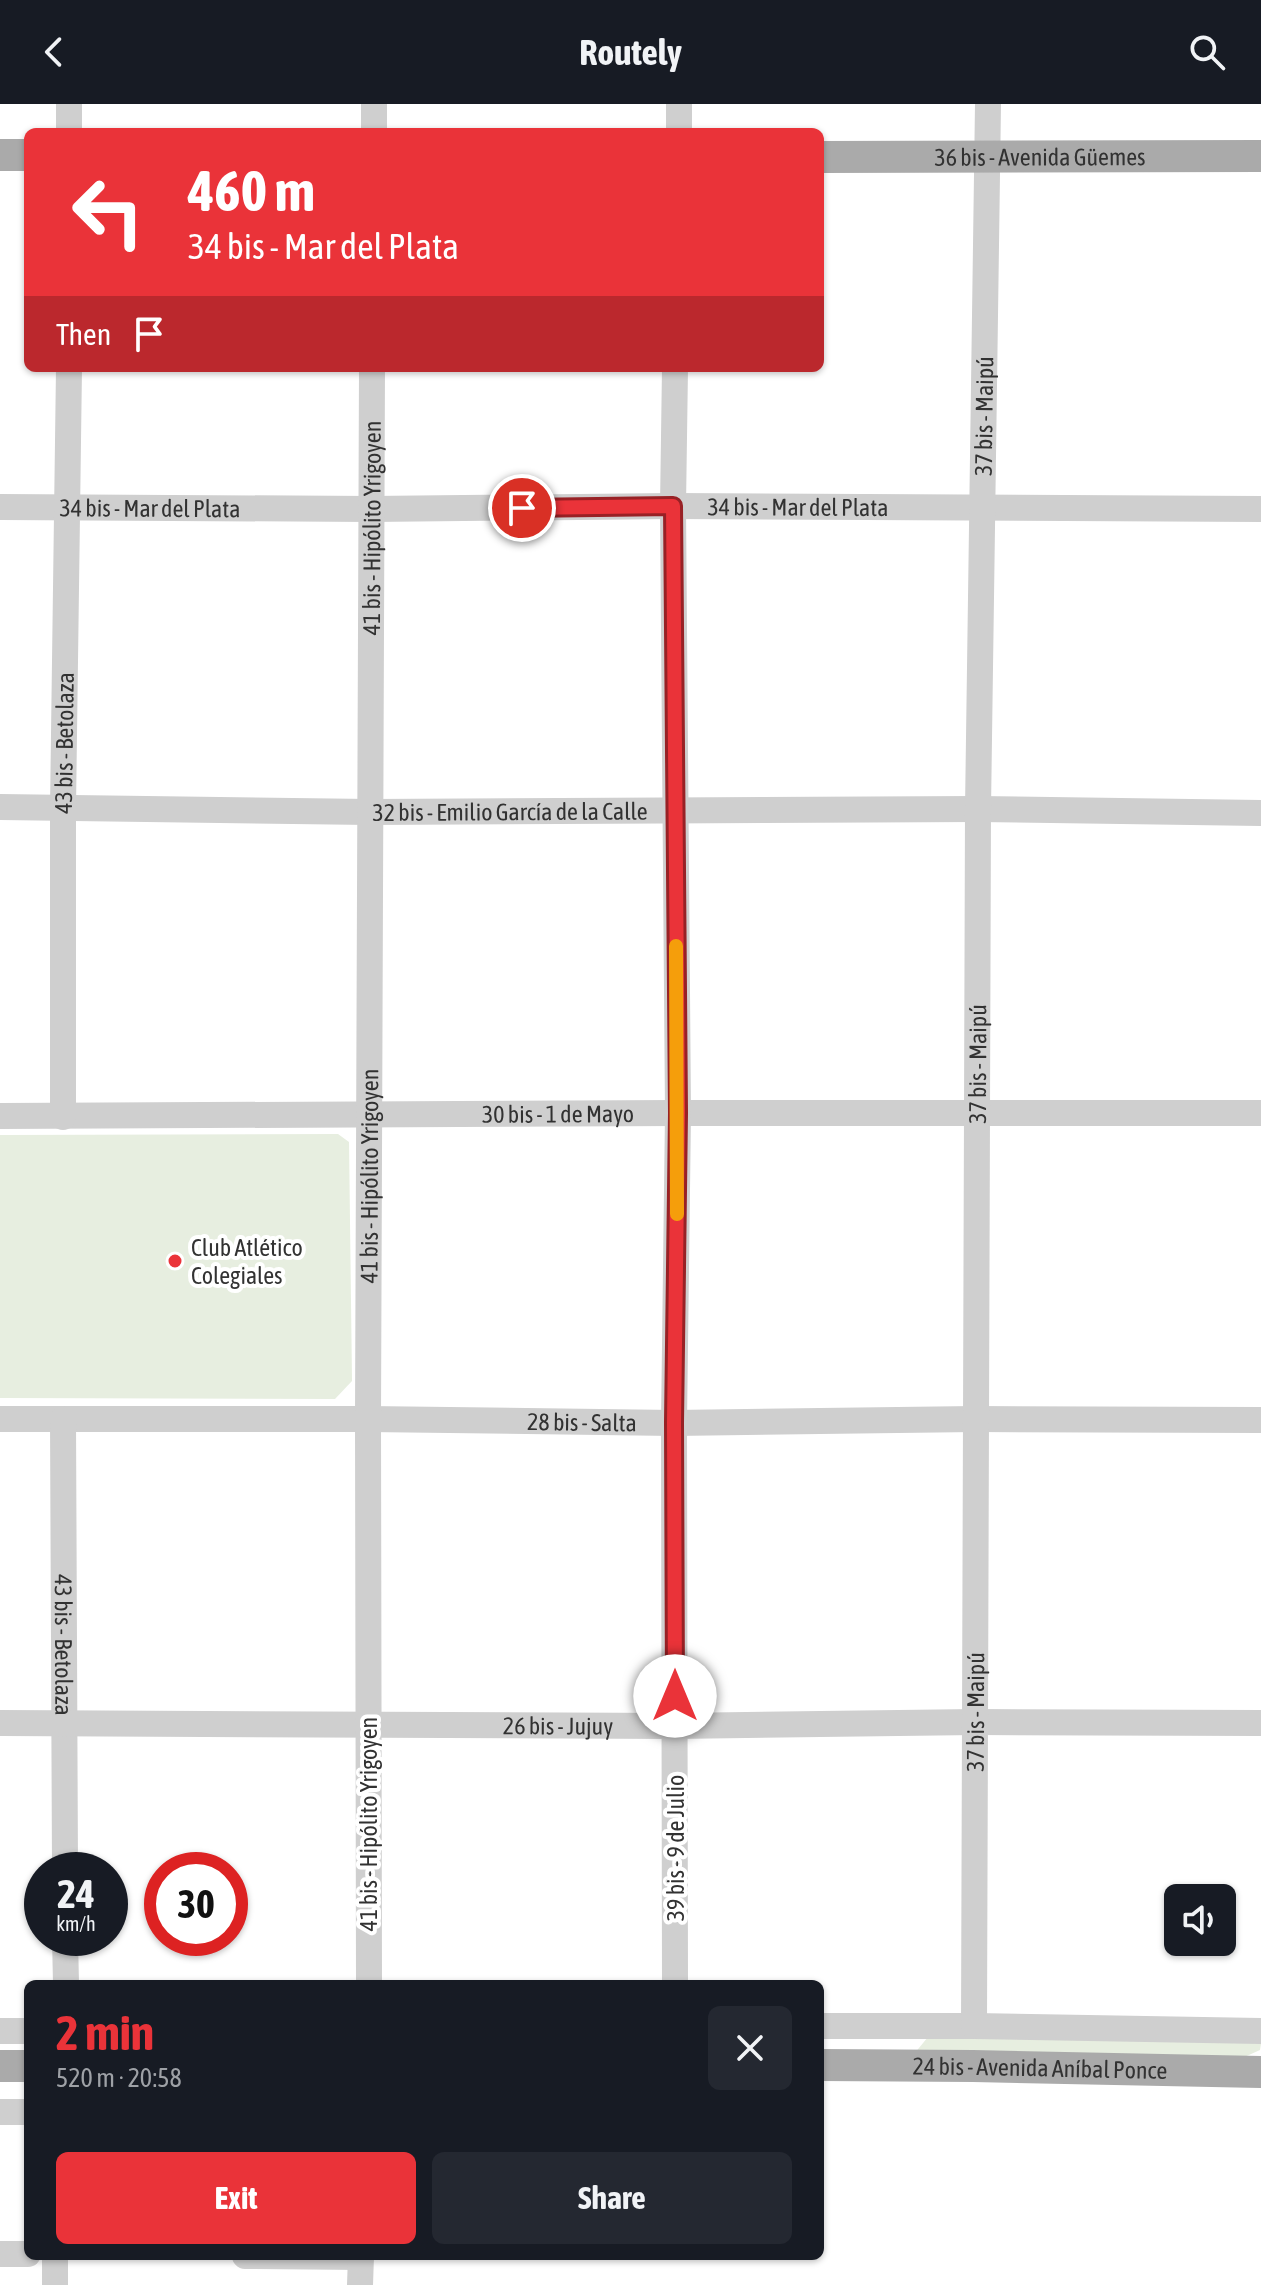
<!DOCTYPE html>
<meta charset="utf-8">
<style>
body{margin:0;font-family:"Asap Condensed",sans-serif;background:#242831;color:#f1f3f6;height:100vh;display:flex;flex-direction:column;font-size:30px;white-space:nowrap}
*{box-sizing:border-box;margin:0}
p{font-size:26px;color:#9ea1a6}
.icon{flex:none;width:44px;height:44px;fill:none;stroke:currentColor;stroke-width:2;stroke-linecap:round;stroke-linejoin:round}
.map{position:relative;flex:1;overflow:hidden}
.side{position:absolute;left:24px;top:1876px;width:800px;height:280px;display:flex;flex-direction:column;background:#171b24;border-radius:12px;box-shadow:0 2px 6px #0004}
.side>*{flex:none}
.banner{position:absolute;left:24px;top:24px;width:800px;height:244px;border-radius:12px;box-shadow:0 2px 6px #0004;background:#ea3339;color:#fff;overflow:hidden}
.tools{position:absolute;left:1164px;top:1780px;display:grid;gap:16px}
.tools a{display:grid;place-items:center;width:72px;height:72px;border-radius:12px;background:#171b24;box-shadow:0 2px 6px #0004;font-size:40px}
.speed{position:absolute;left:24px;top:1748px;display:flex;gap:16px;font-size:40px;font-weight:700;text-align:center}
.speed>*{display:grid;place-content:center;width:104px;height:104px;border-radius:50%;background:#171b24;box-shadow:0 2px 6px #0004;line-height:1}
.speed small{font-size:20px;font-weight:400}
.speed .limit{border:12px solid #d22;background:#fff;color:#111}
.pin{position:absolute;display:grid;place-items:center;width:68px;height:68px;color:#fff;margin:-34px;border:4px solid #fff;border-radius:50%;box-shadow:0 2px 8px #0007}
.me{position:absolute;width:88px;margin:-44px;rotate:0deg;stroke-linejoin:round;filter:drop-shadow(0 0 6px #0008)}
.turn{display:flex;align-items:center;gap:28px;height:168px;padding:0 32px;font-size:36px}
.turn .icon{width:104px;height:104px;stroke-width:2.5}
.turn b{display:block;font-size:56px;line-height:68px}
.then{display:flex;align-items:center;height:76px;padding:0 32px;background:#0003;gap:16px;font-size:30px}
.round{display:grid;place-items:center;flex:none;width:84px;height:84px;border-radius:12px;background:#242831}
.summary{display:flex;align-items:center;justify-content:space-between;height:136px;padding:0 32px}
h1{font-size:48px;font-weight:700;line-height:60px;color:#ea3339}
.button{display:flex;gap:16px;margin-top:auto;padding:16px 32px}
.button a{flex:1;height:92px;border-radius:12px;background:#ea3339;color:#fff;font-size:32px;font-weight:700;line-height:92px;text-align:center}
.button a+a{background:#242831;color:#f1f3f6}
header{display:flex;justify-content:space-between;align-items:center;height:104px;padding:0 32px;background:#171b24;font-size:36px;font-weight:700}
.map>svg:first-child{display:block}
.green{fill:#e7eee0}
.lines{fill:none;stroke-linecap:round;stroke-linejoin:round}
.minor{stroke:#cfcfcf;stroke-width:26}
.major{stroke:#aaa;stroke-width:32}
.route-casing{stroke:#982125;stroke-width:20}
.route{stroke:#ea3339;stroke-width:14}
.slow{stroke:#f59e0b;stroke-width:14}
.poi-dot{fill:#ea3339;stroke:#fff;stroke-width:3}
.labels{text-anchor:middle;dominant-baseline:central;stroke-width:8;stroke-linejoin:round;paint-order:stroke}
.street-label{font-size:24px;fill:#323232;stroke:#fff}
.poi-label{font-size:24px;fill:#323232;stroke:#fff;text-anchor:start}
</style>
<header><svg class="icon" aria-label="back" viewBox="0 0 24 24"><path d="M15 5l-7 7 7 7"/></svg>Routely<svg class="icon" aria-label="search" viewBox="0 0 24 24"><circle cx="10" cy="10" r="6"/><path d="M15 15l6 6"/></svg></header>
<div class="map">
<svg width="1261" height="2181" viewBox="0 0 1261 2181">
<rect width="100%" height="100%" fill="#fff"/>
<g class="green">
<polygon points="338,1030 349,1038 352,1277 335,1295 0,1294 0,1031"/>
<polygon points="928,1933 1251,1935 1261,1940 1260,1946 1240,1955 914,1950"/>
</g>
<g class="lines">
<g class="minor">
<polyline points="679,0 679,28"/>
<polyline points="69,28 69,0"/>
<polyline points="374,28 374,0"/>
<path id="s1" d="M0,403L371,405L673,402L1261,405"/>
<path id="s2" d="M0,703L370,708L978,705L1261,709"/>
<path id="s3" d="M0,1012L678,1009H1261"/>
<path id="s4" d="M63,1013V704L69,264"/>
<path id="s5" d="M0,1315H368L674,1319L975,1315L1261,1316"/>
<path id="s6" d="M63,1315L65,1766"/>
<path id="s7" d="M0,1619L675,1622L976,1618L1261,1619"/>
<polyline points="65,1834 66,1880"/>
<path id="s8" d="M369,1880L368,1315L372,264"/>
<polyline points="675,1880 674,1319 678,1009 673,402 675,264"/>
<polyline points="820,1922 974,1922 1261,1927"/>
<path id="s9" d="M974,1922L978,705L988,0"/>
<polyline points="0,1927 28,1927"/>
<polyline points="0,2008 28,2008"/>
<polyline points="0,2150 28,2150"/>
<polyline points="55,2152 55,2181"/>
<polyline points="245,2152 361,2153"/>
<polyline points="360,2181 361,2152"/>
</g>
<g class="major">
<polyline points="0,51 28,51"/>
<path id="s10" d="M820,53L1261,52"/>
<path id="s11" d="M820,1961L973,1962L1261,1968"/>
<polyline points="0,1962 28,1962"/>
</g>
</g>
<g class="lines">
<g class="route-casing">
<polyline id="route" points="522,404 673,402 678,1009 674,1319 675,1592"/>
</g>
<use href="#route" class="route"/>
<polyline class="slow" points="676,842 677,1110"/>
</g>
<circle class="poi-dot" cx="175" cy="1157" r="8"/>
<g class="labels">
<g class="street-label">
<text stroke="none"><textPath href="#s10" startOffset="220">36 bis - Avenida Güemes</textPath></text>
<text stroke="none"><textPath href="#s9" startOffset="1610">37 bis - Maipú</textPath></text>
<text stroke="none"><textPath href="#s1" startOffset="798">34 bis - Mar del Plata</textPath></text>
<text stroke="none"><textPath href="#s1" startOffset="150">34 bis - Mar del Plata</textPath></text>
<text stroke="none"><textPath href="#s8" startOffset="1456">41 bis - Hipólito Yrigoyen</textPath></text>
<text stroke="none"><textPath href="#s4" startOffset="374">43 bis - Betolaza</textPath></text>
<text stroke="none"><textPath href="#s2" startOffset="510">32 bis - Emilio García de la Calle</textPath></text>
<text stroke="none"><textPath href="#s9" startOffset="962">37 bis - Maipú</textPath></text>
<text stroke="none"><textPath href="#s3" startOffset="558">30 bis - 1 de Mayo</textPath></text>
<text stroke="none"><textPath href="#s8" startOffset="808">41 bis - Hipólito Yrigoyen</textPath></text>
<text stroke="none"><textPath href="#s5" startOffset="582">28 bis - Salta</textPath></text>
<text stroke="none"><textPath href="#s6" startOffset="226">43 bis - Betolaza</textPath></text>
<text stroke="none"><textPath href="#s9" startOffset="314">37 bis - Maipú</textPath></text>
<text stroke="none"><textPath href="#s7" startOffset="558">26 bis - Jujuy</textPath></text>
<text transform="translate(368 1720) rotate(-90)">41 bis - Hipólito Yrigoyen</text>
<text transform="translate(675 1744) rotate(-90)">39 bis - 9 de Julio</text>
<text stroke="none"><textPath href="#s11" startOffset="220">24 bis - Avenida Aníbal Ponce</textPath></text>
</g>
<g class="poi-label">
<text x="191" y="1143">Club Atlético<tspan x="191" dy="28">Colegiales</tspan></text>
</g>
</g>
</svg>
<div class="tools">
<a><svg class="icon" aria-label="sound" viewBox="0 0 24 24"><path d="M4 9h4l5-4v14l-5-4H4zM17 9q2 3 0 6"/></svg></a>
</div>
<div class="speed"><div>24<small>km/h</small></div><div class="limit">30</div></div>
<div class="pin" style="left:522px;top:404px;background:#d93025"><svg class="icon" aria-label="arrive" viewBox="0 0 24 24"><path d="M6 21V4h12l-3 4 3 4H6"/></svg></div>
<svg class="me" style="left:675px;top:1592px" viewBox="-20 -20 40 40"><circle r="19" fill="#fff"/><path d="M0-13L10 11 0 6-10 11z" fill="#ea3339"/></svg>
<div class="banner">
<div class="turn"><svg class="icon" aria-label="left" viewBox="0 0 24 24"><path d="M17 20v-9H6M10 6l-5 5 5 5"/></svg><div><b>460 m</b>34 bis - Mar del Plata</div></div>
<div class="then">Then<svg class="icon" aria-label="arrive" viewBox="0 0 24 24"><path d="M6 21V4h12l-3 4 3 4H6"/></svg></div>
</div>
<section class="side">
<div class="summary"><div><h1>2 min</h1><p>520 m · 20:58</p></div><a class="round"><svg class="icon" aria-label="close" viewBox="0 0 24 24"><path d="M6 6l12 12M18 6L6 18"/></svg></a></div>
<div class="button"><a>Exit</a><a>Share</a></div>
</section>
</div>
